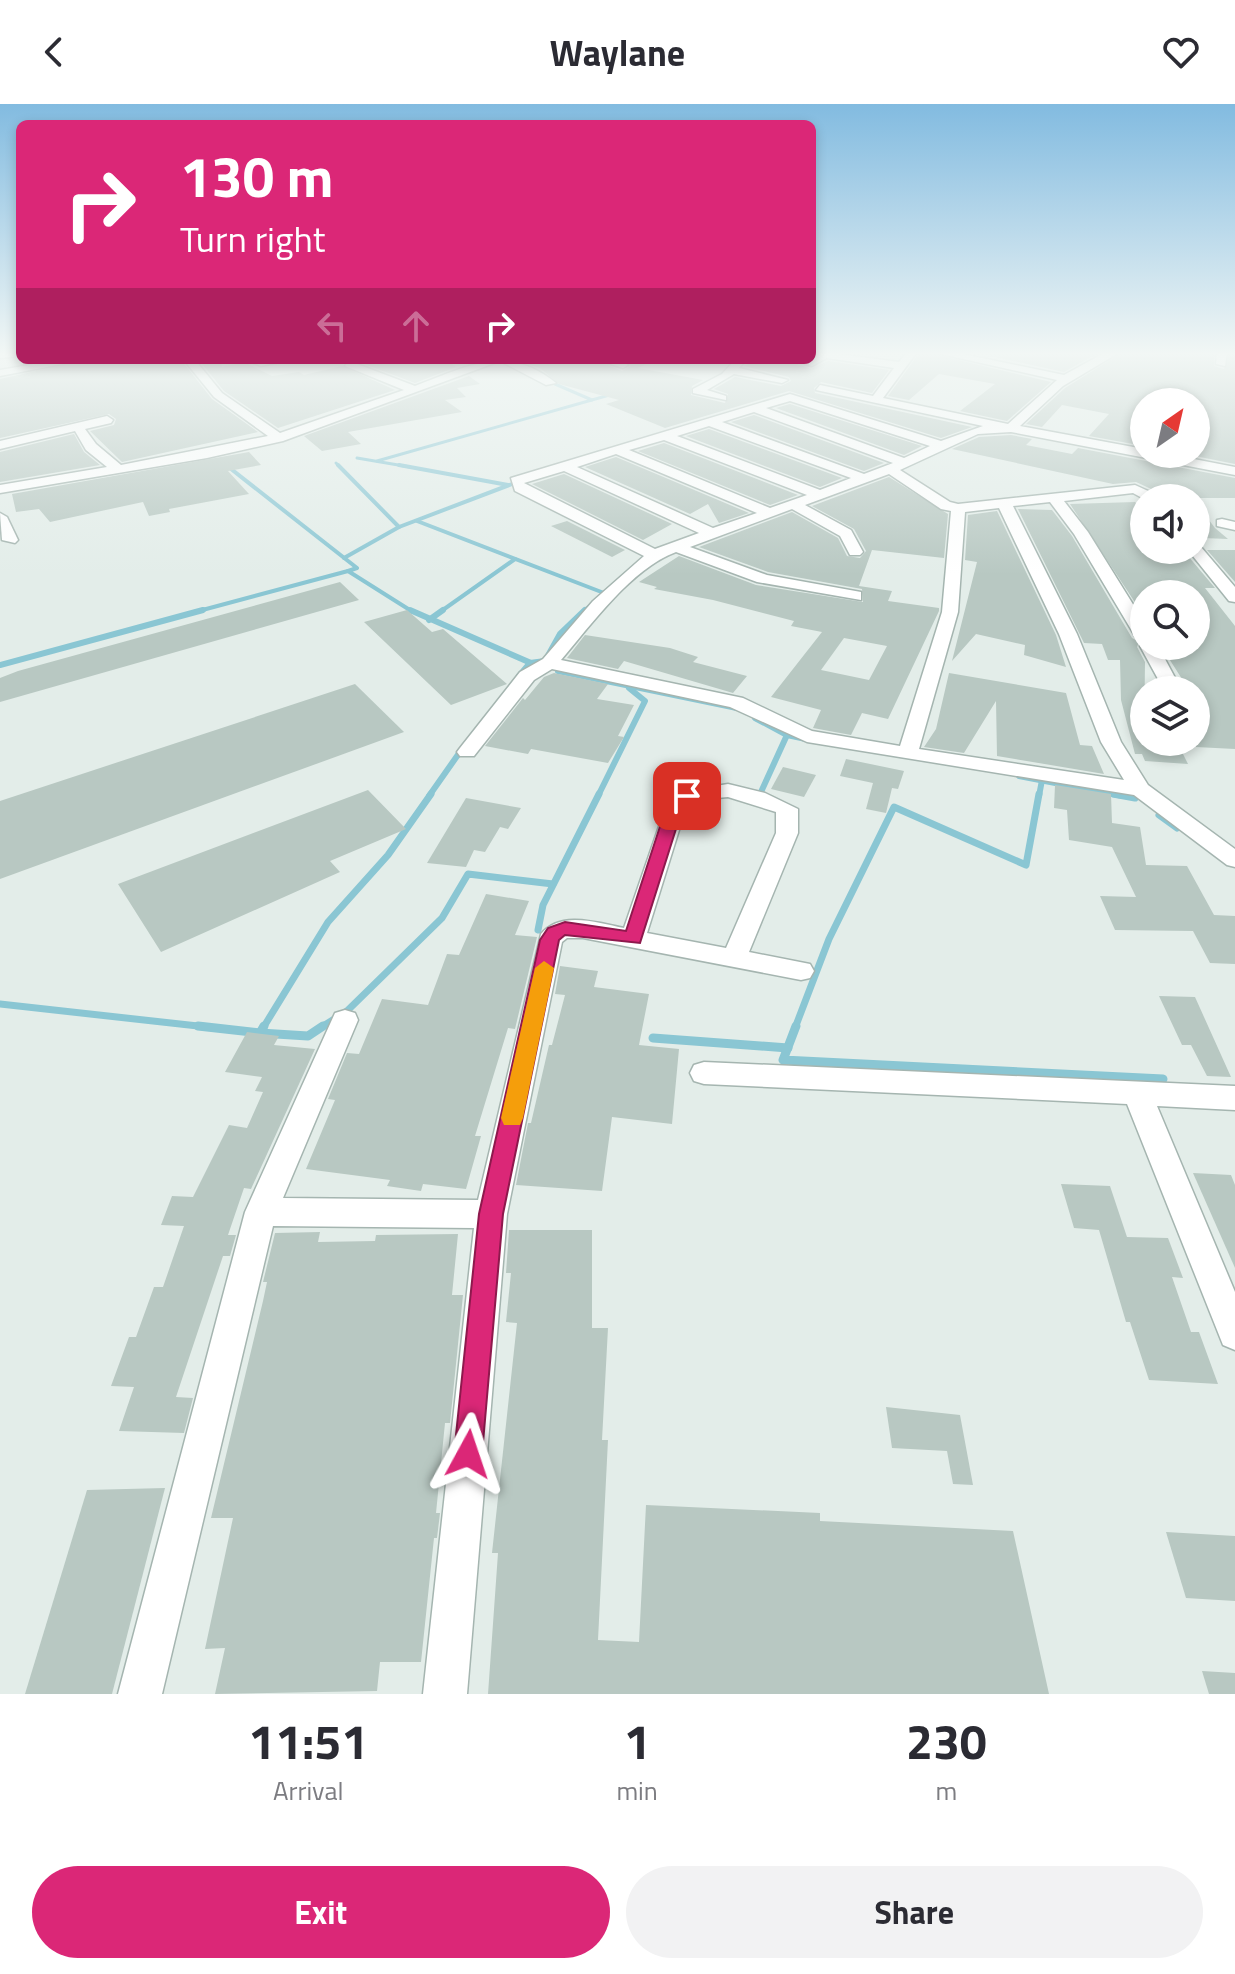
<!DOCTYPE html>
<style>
body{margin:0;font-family:"Titillium Web",sans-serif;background:#f2f2f3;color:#2b2b33;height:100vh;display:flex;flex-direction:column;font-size:30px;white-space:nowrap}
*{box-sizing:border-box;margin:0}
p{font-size:26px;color:#7c7c81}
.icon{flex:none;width:44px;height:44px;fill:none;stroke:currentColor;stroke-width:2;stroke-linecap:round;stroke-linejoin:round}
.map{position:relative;height:1590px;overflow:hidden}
.panel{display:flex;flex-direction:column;background:#fff;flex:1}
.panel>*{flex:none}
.guide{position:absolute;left:16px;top:16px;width:800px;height:244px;border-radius:12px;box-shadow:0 4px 12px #0003;background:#db2777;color:#fff;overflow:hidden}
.needle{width:52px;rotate:34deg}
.buttons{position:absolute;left:1130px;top:284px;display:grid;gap:16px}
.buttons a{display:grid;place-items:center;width:80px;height:80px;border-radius:50%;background:#fff;box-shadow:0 4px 12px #0003;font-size:40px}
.pin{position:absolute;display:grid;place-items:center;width:68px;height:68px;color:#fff;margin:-34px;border-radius:16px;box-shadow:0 4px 12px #0006}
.me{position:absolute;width:88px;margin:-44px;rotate:5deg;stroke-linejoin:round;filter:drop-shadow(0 0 6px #0008)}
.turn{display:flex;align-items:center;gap:28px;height:168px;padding:0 32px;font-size:36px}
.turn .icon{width:104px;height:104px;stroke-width:2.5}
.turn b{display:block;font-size:56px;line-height:68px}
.lanes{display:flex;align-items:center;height:76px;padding:0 32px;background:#0003;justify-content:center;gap:40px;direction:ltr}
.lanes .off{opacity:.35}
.eta{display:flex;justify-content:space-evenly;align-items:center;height:136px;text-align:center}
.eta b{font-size:48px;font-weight:700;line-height:56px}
.button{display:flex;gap:16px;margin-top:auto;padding:16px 32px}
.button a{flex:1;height:92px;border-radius:48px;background:#db2777;color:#fff;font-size:32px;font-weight:700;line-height:92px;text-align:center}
.button a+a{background:#f2f2f3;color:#2b2b33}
header{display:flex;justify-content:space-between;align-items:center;height:104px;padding:0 32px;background:#fff;font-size:36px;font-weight:700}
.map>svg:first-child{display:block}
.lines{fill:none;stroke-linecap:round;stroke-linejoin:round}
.stream-far4{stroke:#8ac6d3;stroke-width:3}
.stream-far3{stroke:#8ac6d3;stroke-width:4}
.stream-far2{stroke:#8ac6d3;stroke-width:6}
.stream-far1{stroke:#8ac6d3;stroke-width:7}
.stream{stroke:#8ac6d3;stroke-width:9}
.building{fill:#b8c8c2;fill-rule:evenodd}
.minor-casing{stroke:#a5b5b0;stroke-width:3}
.minor{fill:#fff;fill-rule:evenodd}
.route{fill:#db2777;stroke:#8e194d;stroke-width:2}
.slow{fill:#f59e0b}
</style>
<header><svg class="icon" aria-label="back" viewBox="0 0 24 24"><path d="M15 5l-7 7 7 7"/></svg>Waylane<svg class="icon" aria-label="heart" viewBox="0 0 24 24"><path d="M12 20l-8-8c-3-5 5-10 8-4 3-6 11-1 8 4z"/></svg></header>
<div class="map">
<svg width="1235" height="1590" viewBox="0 0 1235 1590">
<rect width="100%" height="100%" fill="#e3ede9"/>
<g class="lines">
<g class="stream-far4">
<polyline points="555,280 592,296"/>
<polyline points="357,354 410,363"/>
<polyline points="377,357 613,290"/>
<polyline points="336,359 340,363"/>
<polyline points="225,361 228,363"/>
</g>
<g class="stream-far3">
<polyline points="226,361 357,464 348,467 413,508"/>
<polyline points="338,361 399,423"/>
<polyline points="399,361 508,381"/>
<polyline points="417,417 604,489"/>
<polyline points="344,454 399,423 512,380"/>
<polyline points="195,508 348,467"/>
<polyline points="440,508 515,455"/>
<polyline points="583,508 592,500"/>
</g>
<g class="stream-far2">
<polyline points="410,506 531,559"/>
<polyline points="429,516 443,506"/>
<polyline points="0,561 203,506"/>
<polyline points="558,567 737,604"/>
<polyline points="519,572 530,559 545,557 560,530 585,506"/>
<polyline points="755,614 787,631 806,635"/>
<polyline points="1019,672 1123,692"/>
<polyline points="761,688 787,631"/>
<polyline points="429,692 462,645"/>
<polyline points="598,692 645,597 629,584"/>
<polyline points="1039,692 1042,676"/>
</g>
<g class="stream-far1">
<polyline points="1113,690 1135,694"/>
<polyline points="1159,711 1177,724"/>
<polyline points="538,826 543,801 599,690"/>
<polyline points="0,900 216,924"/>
<polyline points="263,924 328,818 388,751 431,690"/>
<polyline points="320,924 347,907 442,814 468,770 553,780"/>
<polyline points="795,924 829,835 894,703 1026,761 1039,690"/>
</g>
<g class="stream">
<polyline points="198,922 260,929 264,922"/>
<polyline points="796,922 783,956 1163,975"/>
<polyline points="260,929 308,932 323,922"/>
<polyline points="653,934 788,944"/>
</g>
</g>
<g class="building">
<polygon points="920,248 929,249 1051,278 1007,317 960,307 995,280 939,270 909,296 888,292"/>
<polygon points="972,248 1100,248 1064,268"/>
<polygon points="1123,248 1214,248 1214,262 1224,265 1230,248 1235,248 1235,360 1190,351 1196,350 1196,298 1144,298 1144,342 1089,332 1109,310 1062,301 1042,323 1026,320 1065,284"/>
<polygon points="86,256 181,256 212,295 258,328 122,358 90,327 114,321 116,315 109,310 0,334 0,275"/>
<polygon points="199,256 221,256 222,263 244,258 272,272 299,268 304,271 342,262 395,286 278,324 224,287"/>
<polygon points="366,256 446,256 456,263 415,279 359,258"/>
<polygon points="515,256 595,256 622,267 631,262 624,256 655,256 638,264 703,276 692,282 691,291 725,299 728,290 714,285 735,273 781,282 791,277 789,273 744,262 757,256 787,256 811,265 828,257 889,266 872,289 821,278 814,284 815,289 972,323 941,334 789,287 665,324 606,300 619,296 559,280 540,264"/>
<polygon points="469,272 480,280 457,284 466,293 445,296 462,308 348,328 361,340 322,347 304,332"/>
<polygon points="790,300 922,342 904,351 776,304"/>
<polygon points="754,311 884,359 864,367 731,318"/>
<polygon points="709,325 842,374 820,383 686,332"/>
<polygon points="74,330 84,348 100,361 0,378 0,348"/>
<polygon points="1011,331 1032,335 1026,341 1072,350 1078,344 1235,374 1235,394 1162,394 1162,390 1136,378 1113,380 952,345 979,333"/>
<polygon points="664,339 798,391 770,401 638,347"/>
<polygon points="249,348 261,361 228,367 249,390 169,405 170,408 149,412 143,398 50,418 39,405 16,408 12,390"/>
<polygon points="616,353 749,409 719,419 708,400 690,410 585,363"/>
<polygon points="564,370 672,420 643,436 532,380"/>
<path d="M889,373L948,410L944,454L872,446L859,482L892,487L888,497L939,504V507L888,615L862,609L851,631L813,624L821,606L771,593L822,528L791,522L794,517L713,496L654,485L657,483L639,478L679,452L756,481L863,498L862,485L768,468L699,443L792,408L838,434L847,452L860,454L866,447L854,425L812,402ZM844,534L887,542L869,576L821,566Z"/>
<polygon points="1135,398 1144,406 1144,446 1183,446 1215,484 1205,484 1235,522 1235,645 1196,643 1196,586 1189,586 1161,542 1196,542 1196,489 1144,487 1144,512 1070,400"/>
<polygon points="1196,399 1215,424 1228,435 1203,434 1196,426"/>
<polygon points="1018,405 1052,406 1072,432 1132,534 1139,538 1137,543 1145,558 1144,638 1177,638 1188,660 1145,657 1142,650 1135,650 1121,596 1120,556 1108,556 1102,540 1084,539"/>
<polygon points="997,407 1056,531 1066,563 1024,551 1025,541 976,530 952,557 977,458 965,456 968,411"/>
<polygon points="567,417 625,446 612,453 551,422"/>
<polygon points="1207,446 1235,446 1235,478"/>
<polygon points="340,478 359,496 0,598 0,574 18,567"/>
<polygon points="407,506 432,528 443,525 507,580 451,601 364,518"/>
<polygon points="585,531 670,544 698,553 693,558 747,572 733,589 624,557 618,565 567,554"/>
<polygon points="554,569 608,580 597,595 634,601 618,632 624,633 608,659 531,645 528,650 485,642 523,594 525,596 544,573"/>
<polygon points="949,569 1066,589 1080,641 1092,642 1104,670 997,652 996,597 964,649 924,643 936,625"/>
<polygon points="355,580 404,628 0,775 0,697"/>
<polygon points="846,655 904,667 898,685 892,684 886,709 866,705 873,679 840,672"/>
<polygon points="783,663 816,671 804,693 771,685"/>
<polygon points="1055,681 1111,690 1112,719 1140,723 1146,761 1187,762 1214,811 1235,812 1235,860 1210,859 1193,827 1115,826 1100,792 1136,793 1112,743 1069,736 1067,706 1054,704"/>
<polygon points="368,686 406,725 330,757 340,768 161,848 118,780"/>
<polygon points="466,694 521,704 508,725 500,723 485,748 474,746 466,763 427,759"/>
<polygon points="486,790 529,797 515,831 537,833 515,925 508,924 475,1032 481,1032 466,1085 423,1080 421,1087 387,1082 390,1076 306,1065 335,996 328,995 347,949 359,950 382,895 428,901 447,850 459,851"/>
<polygon points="560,862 598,867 594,883 649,890 639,941 679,945 672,1020 612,1013 602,1087 516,1081 528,1019 531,1019 549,941 552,941 565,891 555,890"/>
<polygon points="1159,892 1195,893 1231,973 1207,972 1191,941 1182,941"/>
<polygon points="247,928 279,932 274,941 315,945 251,1085 244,1084 228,1131 236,1131 230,1152 223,1152 176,1293 193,1294 184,1329 119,1327 134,1283 111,1282 129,1233 136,1233 154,1183 163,1183 184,1122 161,1121 172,1092 193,1093 229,1021 247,1024 263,988 255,987 262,973 225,968"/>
<polygon points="1193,1069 1231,1071 1235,1081 1235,1164"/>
<polygon points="1061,1080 1110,1082 1127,1133 1168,1134 1183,1174 1172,1173 1191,1228 1199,1228 1218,1280 1149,1276 1130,1218 1126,1218 1099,1126 1074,1124"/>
<polygon points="509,1126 592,1126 592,1224 608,1224 602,1336 608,1336 598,1536 639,1538 646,1401 820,1409 820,1417 1013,1427 1049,1590 488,1590 498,1449 492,1449 517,1219 506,1218 511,1169 506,1169"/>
<polygon points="320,1128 318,1138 375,1137 376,1131 458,1130 452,1191 463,1191 450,1319 445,1319 436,1409 440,1409 437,1434 434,1434 421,1558 380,1558 377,1587 215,1590 225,1544 205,1545 233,1414 211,1414 263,1197 267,1178 263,1178 275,1129"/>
<polygon points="886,1303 960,1311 973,1381 953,1380 947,1347 892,1344"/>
<polygon points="165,1384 112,1590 25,1590 87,1386"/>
<polygon points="1166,1428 1235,1432 1235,1497 1186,1494"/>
<polygon points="1202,1567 1235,1569 1235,1590 1209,1590"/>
</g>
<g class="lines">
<g class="minor-casing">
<g id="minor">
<polygon points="0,248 20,248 20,252 0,254"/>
<path d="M823,248L899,258L907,248H917L883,294L1008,320L1057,276L932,248H953L1064,271L1106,248H1120L1063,282L1020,322L1144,345V350H1168L1235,363V371L1011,328L978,330L900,366L950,398L958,400L1135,381L1157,391L1159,394L1144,395L1133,389L1064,397L1088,428L1144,518V537L1135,532L1074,430L1050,398L1013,402L1077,530L1121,638L1148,681L1235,745V763L1227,761L1134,691L807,638L730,603L552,565L534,576L474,652H460L457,648L460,644L520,568L543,555L593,497L644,452L515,387L511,374L790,290L941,337L983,322L816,286L820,281L873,292L894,264L827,254L812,262L790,256H812ZM790,297L930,342L904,354L766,304ZM754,308L893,359L864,370L722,318ZM709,322L851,374L820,386L677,332ZM664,336L807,391L770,404L629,346ZM616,350L757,409L713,424L577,363ZM564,367L699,429L655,445L524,379ZM889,370L941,405L951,407L942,508L900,642L812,627L743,594L561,556C591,521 632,464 676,448L757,478L861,496V488L767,471L690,443L792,405L840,432L850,451H860L863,448L851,426L805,401ZM999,404L1059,530L1101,638L1124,676L919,645L958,508L965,408Z"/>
<polygon points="1217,248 1227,248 1225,262 1216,260"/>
<polygon points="59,256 83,256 0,272 0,266"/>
<path d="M184,256H195L222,289L280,329L404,286L345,262L349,257L415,282C466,263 507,239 556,279L546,281L500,257L283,337L207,354L0,389V381L107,363L86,346L75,327L0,345V337L107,312L113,316L111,319L85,325L96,340L121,361L268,332L214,293Z"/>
<polygon points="246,256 289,256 261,262"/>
<polygon points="598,256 616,256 628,261 623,264"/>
<polygon points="735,256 746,256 739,264 788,276 782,279 734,270 707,286 726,292 726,296 693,289 693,285 722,270"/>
<polygon points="0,409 7,413 18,436 15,439 2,436"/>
<polygon points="1222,415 1235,418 1235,426 1217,422 1217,416"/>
<polygon points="1196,441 1201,443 1235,483 1235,498 1229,497 1188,446 1196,446"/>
<polygon points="1143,538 1144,542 1158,542 1180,583 1178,586 1164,586 1140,542"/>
<path d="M728,680L765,689L798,705V729L749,848L810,860L814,867L810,874L801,876L583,834H567L562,838L507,1110L467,1590H423L474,1124L273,1122L162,1590H118L245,1108L335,909L345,906L355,909L358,916L283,1094L478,1096L541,830C561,806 598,819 624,824L666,702L691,686ZM728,693L776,708V729L726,844L647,829L684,710L706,695Z"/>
<polygon points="704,958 1235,982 1235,1006 1157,1002 1235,1188 1235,1246 1223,1241 1127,1000 704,980 694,977 690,969 694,961"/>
</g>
</g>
<use href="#minor" class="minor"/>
</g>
<linearGradient id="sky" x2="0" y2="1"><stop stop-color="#82bbe0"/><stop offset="0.53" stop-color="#f2f7f5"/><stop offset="1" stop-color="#f2f7f5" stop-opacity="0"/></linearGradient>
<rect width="1235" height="471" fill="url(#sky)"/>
<polygon class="route" points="687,688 696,692 681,709 640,839 565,831 559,836 503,1110 482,1350 478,1360 468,1364 458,1360 454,1350 479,1110 540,836 548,824 565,818 626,827 665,707"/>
<polygon class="slow" points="544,857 554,864 523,1014 520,1021 504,1021 501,1014 535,864"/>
</svg>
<div class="buttons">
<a><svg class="needle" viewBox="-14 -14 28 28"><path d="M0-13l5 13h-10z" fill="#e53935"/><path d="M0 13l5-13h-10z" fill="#7c7c81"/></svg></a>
<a><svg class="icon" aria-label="sound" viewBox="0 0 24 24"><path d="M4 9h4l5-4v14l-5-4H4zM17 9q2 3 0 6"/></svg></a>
<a><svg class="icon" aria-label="search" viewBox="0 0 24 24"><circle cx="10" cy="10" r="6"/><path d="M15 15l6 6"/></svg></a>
<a><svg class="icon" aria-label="layers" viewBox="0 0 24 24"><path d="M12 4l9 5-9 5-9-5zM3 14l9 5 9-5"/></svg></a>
</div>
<div class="pin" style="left:687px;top:692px;background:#d93025"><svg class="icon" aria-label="arrive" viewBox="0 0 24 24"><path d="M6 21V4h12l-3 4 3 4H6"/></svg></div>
<svg class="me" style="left:468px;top:1350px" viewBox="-20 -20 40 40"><path d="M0-17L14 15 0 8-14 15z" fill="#db2777" stroke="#fff" stroke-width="4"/></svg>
<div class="guide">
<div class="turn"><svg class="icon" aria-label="right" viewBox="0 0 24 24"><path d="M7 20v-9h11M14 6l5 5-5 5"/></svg><div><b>130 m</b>Turn right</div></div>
<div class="lanes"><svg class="icon off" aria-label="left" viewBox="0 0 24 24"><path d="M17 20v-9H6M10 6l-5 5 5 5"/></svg><svg class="icon off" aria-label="ahead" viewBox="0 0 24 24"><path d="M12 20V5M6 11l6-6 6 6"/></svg><svg class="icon" aria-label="right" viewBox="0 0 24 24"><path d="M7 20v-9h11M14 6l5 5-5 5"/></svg></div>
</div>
</div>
<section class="panel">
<div class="eta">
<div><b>11:51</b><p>Arrival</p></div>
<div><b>1</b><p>min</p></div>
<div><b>230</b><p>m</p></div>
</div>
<div class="button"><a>Exit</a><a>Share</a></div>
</section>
